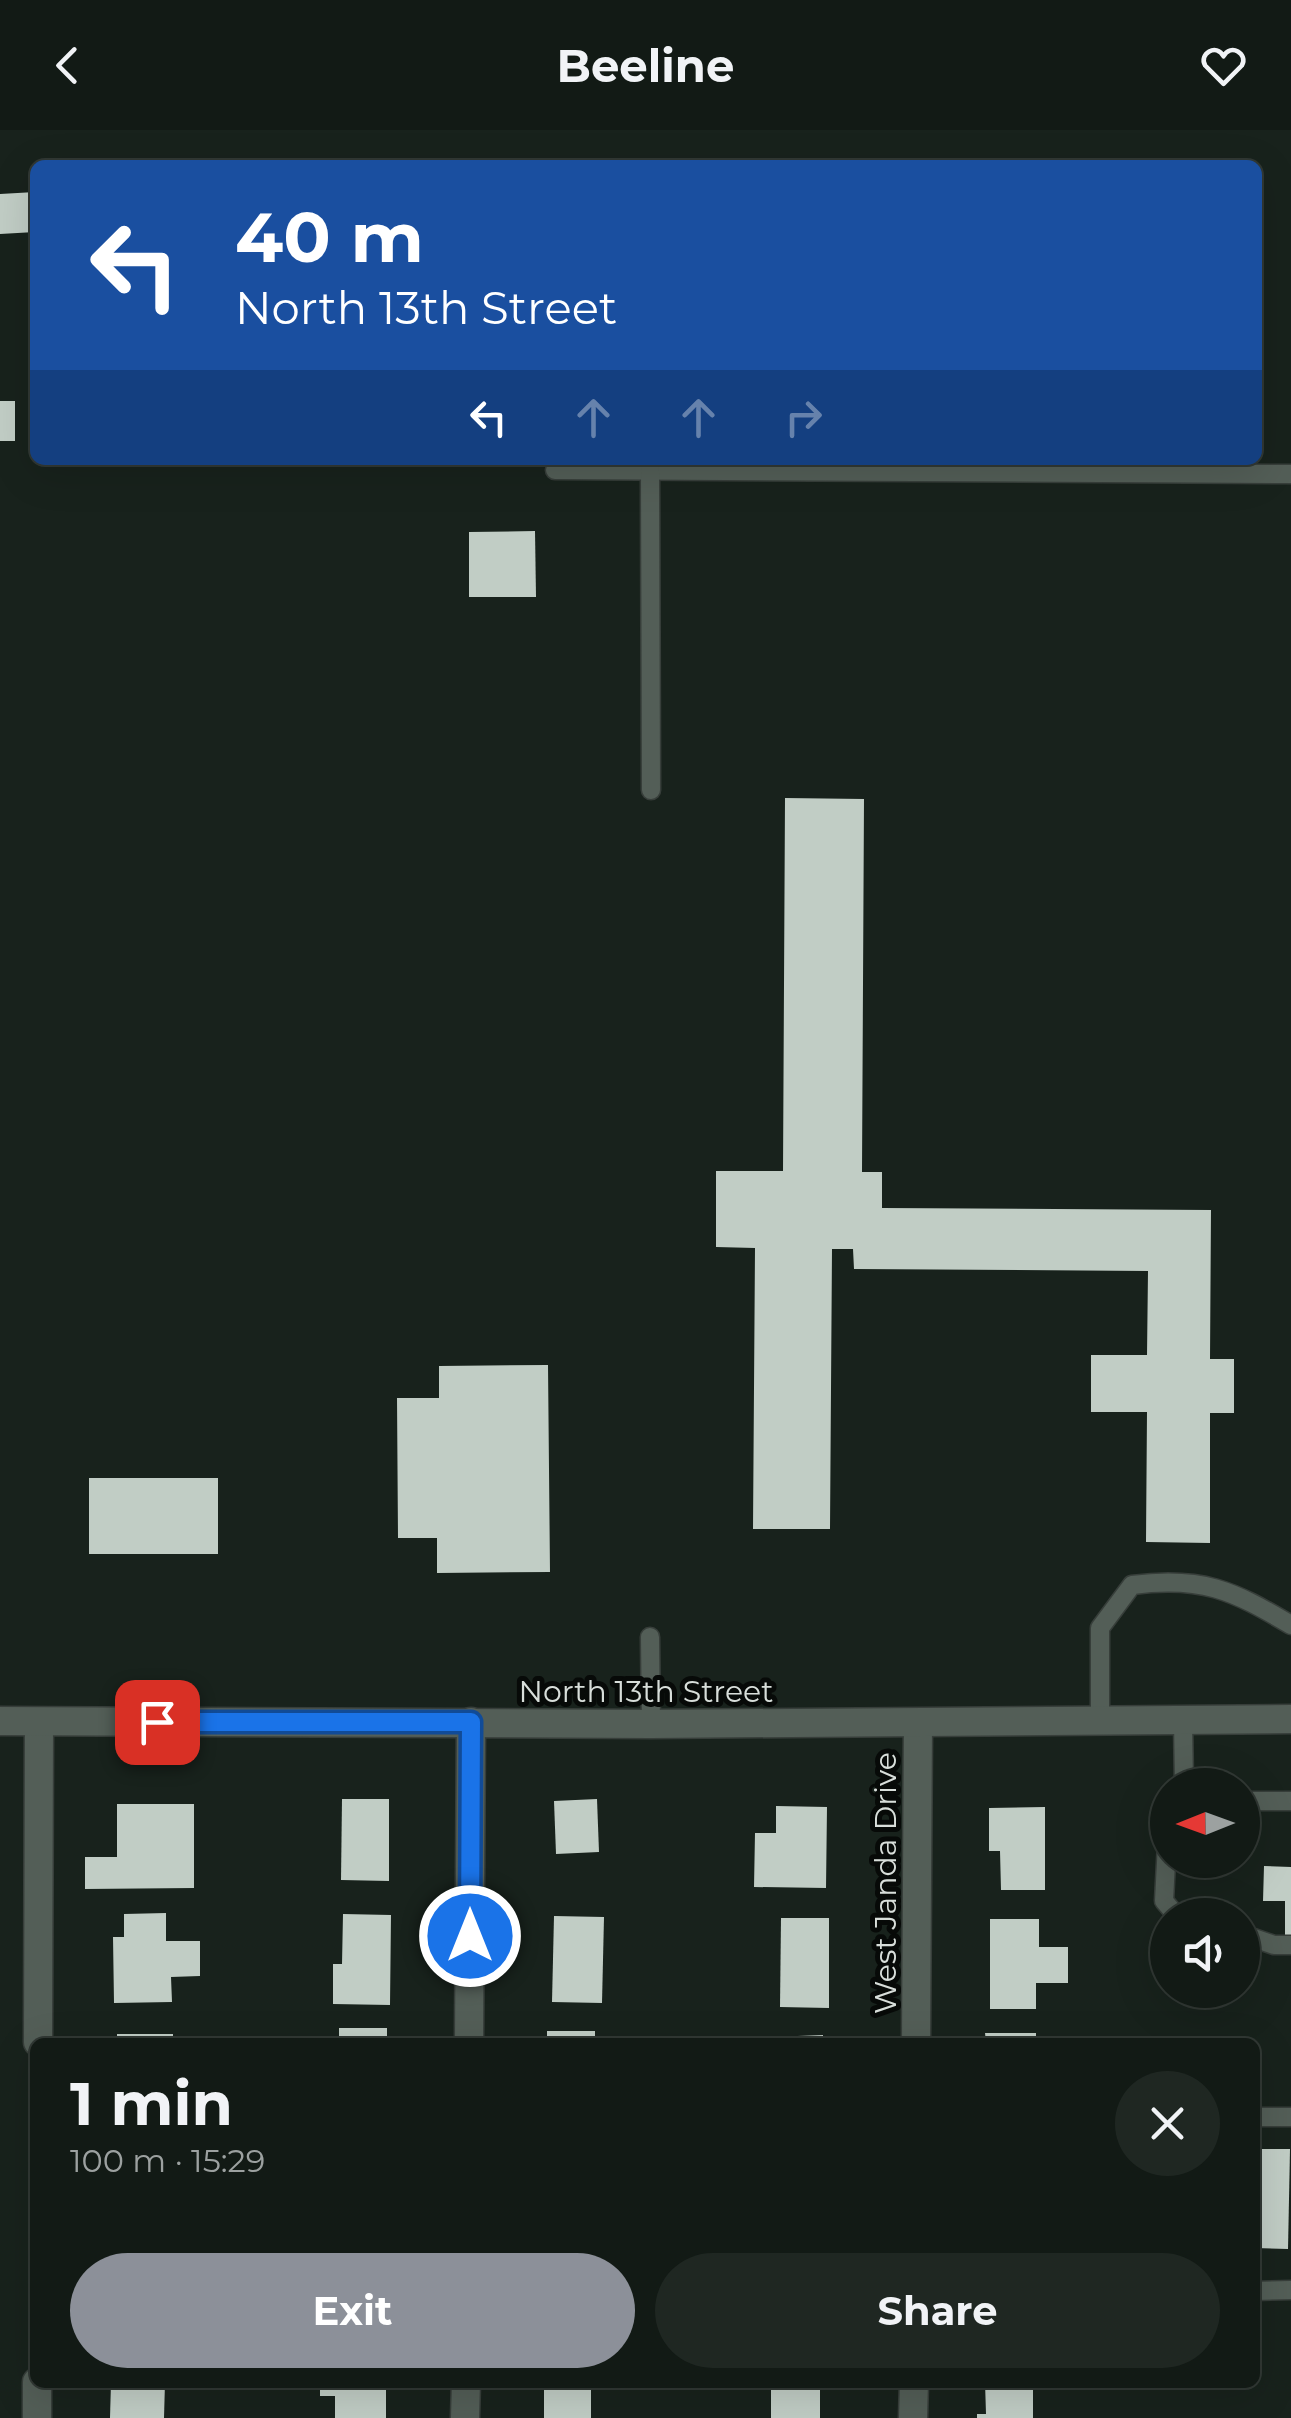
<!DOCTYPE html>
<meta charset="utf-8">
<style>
body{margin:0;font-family:Montserrat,sans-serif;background:#1f2722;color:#f1f3f6;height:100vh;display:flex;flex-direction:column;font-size:38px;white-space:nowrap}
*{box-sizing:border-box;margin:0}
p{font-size:32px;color:#9ca1a0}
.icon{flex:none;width:55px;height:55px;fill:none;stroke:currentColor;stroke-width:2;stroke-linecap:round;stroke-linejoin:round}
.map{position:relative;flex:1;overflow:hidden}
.details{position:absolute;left:30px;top:1908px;width:1230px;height:350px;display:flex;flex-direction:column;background:#121a15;border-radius:15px;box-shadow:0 10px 40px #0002,0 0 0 2px #313834}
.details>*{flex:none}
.guide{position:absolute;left:30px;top:30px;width:1232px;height:305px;border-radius:15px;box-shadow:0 10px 40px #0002,0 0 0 2px #313834;background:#1a4fa0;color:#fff;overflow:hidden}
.needle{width:65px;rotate:269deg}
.fabs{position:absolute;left:1150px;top:1638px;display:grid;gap:20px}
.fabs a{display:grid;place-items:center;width:110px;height:110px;border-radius:50%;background:#121a15;box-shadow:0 10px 40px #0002,0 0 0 2px #313834;font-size:50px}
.pin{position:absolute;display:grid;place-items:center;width:85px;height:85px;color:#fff;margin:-42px;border-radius:20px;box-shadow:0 5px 15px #0006}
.me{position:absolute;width:110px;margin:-55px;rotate:0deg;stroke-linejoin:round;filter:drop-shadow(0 0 8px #0008)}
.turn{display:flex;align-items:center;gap:35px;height:210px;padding:0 40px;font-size:45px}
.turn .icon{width:130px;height:130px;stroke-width:2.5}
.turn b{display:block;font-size:70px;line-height:85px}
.lanes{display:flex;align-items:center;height:95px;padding:0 40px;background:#0003;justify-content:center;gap:50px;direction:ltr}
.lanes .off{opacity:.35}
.round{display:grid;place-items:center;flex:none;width:105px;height:105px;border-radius:52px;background:#1f2722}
.headline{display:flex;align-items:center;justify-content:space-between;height:170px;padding:0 40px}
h1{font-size:60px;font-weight:700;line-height:75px}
.cta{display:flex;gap:20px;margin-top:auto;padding:20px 40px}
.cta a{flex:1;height:115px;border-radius:60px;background:#8c9099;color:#fff;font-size:40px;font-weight:700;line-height:115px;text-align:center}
.cta a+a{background:#1f2722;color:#f1f3f6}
header{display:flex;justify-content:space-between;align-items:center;height:130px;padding:0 40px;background:#121a15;font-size:45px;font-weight:700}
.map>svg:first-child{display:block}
.building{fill:#c1cdc5}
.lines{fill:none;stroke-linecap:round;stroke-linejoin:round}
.service-casing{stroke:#373e3a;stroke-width:21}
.minor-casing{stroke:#373e3a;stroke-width:31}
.tertiary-casing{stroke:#373e3a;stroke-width:31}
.service{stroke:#535e57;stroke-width:18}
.minor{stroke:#535e57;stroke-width:28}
.tertiary{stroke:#535e57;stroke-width:28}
.route-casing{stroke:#114b97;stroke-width:25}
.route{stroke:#1a73e8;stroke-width:18}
.labels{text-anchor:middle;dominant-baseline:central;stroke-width:10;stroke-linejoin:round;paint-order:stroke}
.street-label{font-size:30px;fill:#d8deda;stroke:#070a08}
</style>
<header><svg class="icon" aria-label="back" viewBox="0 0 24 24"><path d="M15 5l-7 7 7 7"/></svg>Beeline<svg class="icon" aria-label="heart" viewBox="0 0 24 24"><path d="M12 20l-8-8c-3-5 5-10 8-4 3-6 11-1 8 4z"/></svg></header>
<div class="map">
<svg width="1291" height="2288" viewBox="0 0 1291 2288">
<rect width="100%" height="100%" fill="#18221c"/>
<g class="building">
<polygon points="35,62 35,102 0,104 0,64"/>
<rect x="0" y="271" width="15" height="40"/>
<polygon points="535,401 536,467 469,467 469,402"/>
<polygon points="785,668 864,669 862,1042 882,1042 882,1078 1211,1080 1210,1229 1234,1229 1234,1283 1210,1283 1210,1413 1146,1412 1147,1282 1091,1282 1091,1225 1147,1225 1148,1141 854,1139 853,1119 832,1119 830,1399 753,1399 755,1118 716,1117 716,1041 783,1041"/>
<polygon points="548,1235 550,1442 437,1443 437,1408 398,1408 397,1268 439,1268 439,1236"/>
<rect x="89" y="1348" width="129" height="76"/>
<polygon points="342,1669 389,1669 389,1751 341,1750"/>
<polygon points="597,1669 599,1722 556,1724 554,1671"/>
<polygon points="117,1674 194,1674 194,1758 85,1759 85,1727 117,1727"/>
<polygon points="776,1676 827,1677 826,1758 754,1757 755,1703 776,1703"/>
<polygon points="1045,1677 1045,1760 1001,1760 1000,1721 989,1721 989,1678"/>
<polygon points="1264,1736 1291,1737 1291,1811 1285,1811 1285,1771 1263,1771"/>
<polygon points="166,1783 166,1811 200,1811 200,1846 171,1847 172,1872 114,1873 113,1807 124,1807 124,1784"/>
<polygon points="343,1784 391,1785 390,1875 333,1874 333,1834 342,1834"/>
<polygon points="554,1786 604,1787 602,1873 552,1872"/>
<polygon points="781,1788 829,1788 829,1878 780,1877"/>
<polygon points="990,1789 1039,1789 1039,1817 1068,1817 1068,1853 1036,1853 1036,1879 990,1879"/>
<rect x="339" y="1898" width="48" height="14"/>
<rect x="547" y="1901" width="48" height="11"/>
<polygon points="985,1903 1036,1903 1036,1912 986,1912"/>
<rect x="117" y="1904" width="56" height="8"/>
<polygon points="823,1905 823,1912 772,1912 772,1907"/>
<polygon points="1255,2019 1290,2019 1288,2119 1255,2118"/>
<polygon points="111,2252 165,2252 164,2288 110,2288"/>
<polygon points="320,2252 386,2252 386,2288 335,2288 335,2266 320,2266"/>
<rect x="544" y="2252" width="47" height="36"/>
<rect x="771" y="2252" width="49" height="36"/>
<polygon points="985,2252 1033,2252 1033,2288 977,2288 977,2284 986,2284"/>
</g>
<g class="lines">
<g class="service-casing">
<g id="service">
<polyline points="555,340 1291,344"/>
<polyline points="650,341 651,660"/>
<polyline points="650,1507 651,1594"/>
<path d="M1100,1591V1498L1132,1455C1202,1446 1232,1460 1291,1495"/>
<polyline points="1183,1591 1184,1655"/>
<polyline points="1242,1671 1291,1671"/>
<polyline points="1168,1693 1164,1771 1176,1785"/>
<polyline points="1242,1804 1274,1815 1291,1815"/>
<polyline points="1255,1987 1291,1987"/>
<polyline points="1255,2161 1291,2160"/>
</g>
</g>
<g class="minor-casing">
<g id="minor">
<polyline points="38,1912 39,1592"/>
<polyline points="469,1912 471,1592"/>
<polyline points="916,1912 918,1593"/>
<polyline points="37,2288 37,2252"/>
<polyline points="465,2288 466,2252"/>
<polyline points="913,2288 914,2252"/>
</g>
</g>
<g class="tertiary-casing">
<polyline id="tertiary" points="0,1591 651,1594 1291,1589"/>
</g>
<use href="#service" class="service"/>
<use href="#minor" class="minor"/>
<use href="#tertiary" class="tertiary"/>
</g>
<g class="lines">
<g class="route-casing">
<polyline id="route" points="157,1592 471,1592 470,1806"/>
</g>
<use href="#route" class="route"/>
</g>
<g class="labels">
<g class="street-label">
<text x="646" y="1561">North 13th Street</text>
<text transform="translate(885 1753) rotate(-90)">West Janda Drive</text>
</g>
</g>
</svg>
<div class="fabs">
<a><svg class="needle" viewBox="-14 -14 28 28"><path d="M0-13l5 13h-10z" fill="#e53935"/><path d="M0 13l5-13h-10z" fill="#9ca1a0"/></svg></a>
<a><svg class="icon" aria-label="sound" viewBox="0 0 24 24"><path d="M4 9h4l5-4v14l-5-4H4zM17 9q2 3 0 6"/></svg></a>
</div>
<div class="pin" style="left:157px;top:1592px;background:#d93025"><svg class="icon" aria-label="arrive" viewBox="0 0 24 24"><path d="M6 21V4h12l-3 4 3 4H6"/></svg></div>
<svg class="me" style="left:470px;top:1806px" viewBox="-20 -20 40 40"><circle r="17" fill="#1a73e8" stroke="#fff" stroke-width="3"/><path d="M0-11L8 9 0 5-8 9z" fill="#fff"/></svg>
<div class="guide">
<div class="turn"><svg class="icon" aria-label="left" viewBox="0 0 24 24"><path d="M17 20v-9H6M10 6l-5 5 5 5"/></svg><div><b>40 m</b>North 13th Street</div></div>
<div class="lanes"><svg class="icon" aria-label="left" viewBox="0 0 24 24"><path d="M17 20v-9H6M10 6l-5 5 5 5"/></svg><svg class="icon off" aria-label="ahead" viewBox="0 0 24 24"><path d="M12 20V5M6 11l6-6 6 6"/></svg><svg class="icon off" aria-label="ahead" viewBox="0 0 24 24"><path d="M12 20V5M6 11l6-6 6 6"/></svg><svg class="icon off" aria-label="right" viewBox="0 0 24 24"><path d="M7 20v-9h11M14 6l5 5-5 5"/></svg></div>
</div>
<section class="details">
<div class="headline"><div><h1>1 min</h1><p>100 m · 15:29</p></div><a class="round"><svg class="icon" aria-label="close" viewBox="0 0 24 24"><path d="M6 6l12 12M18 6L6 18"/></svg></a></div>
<div class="cta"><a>Exit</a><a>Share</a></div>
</section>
</div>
